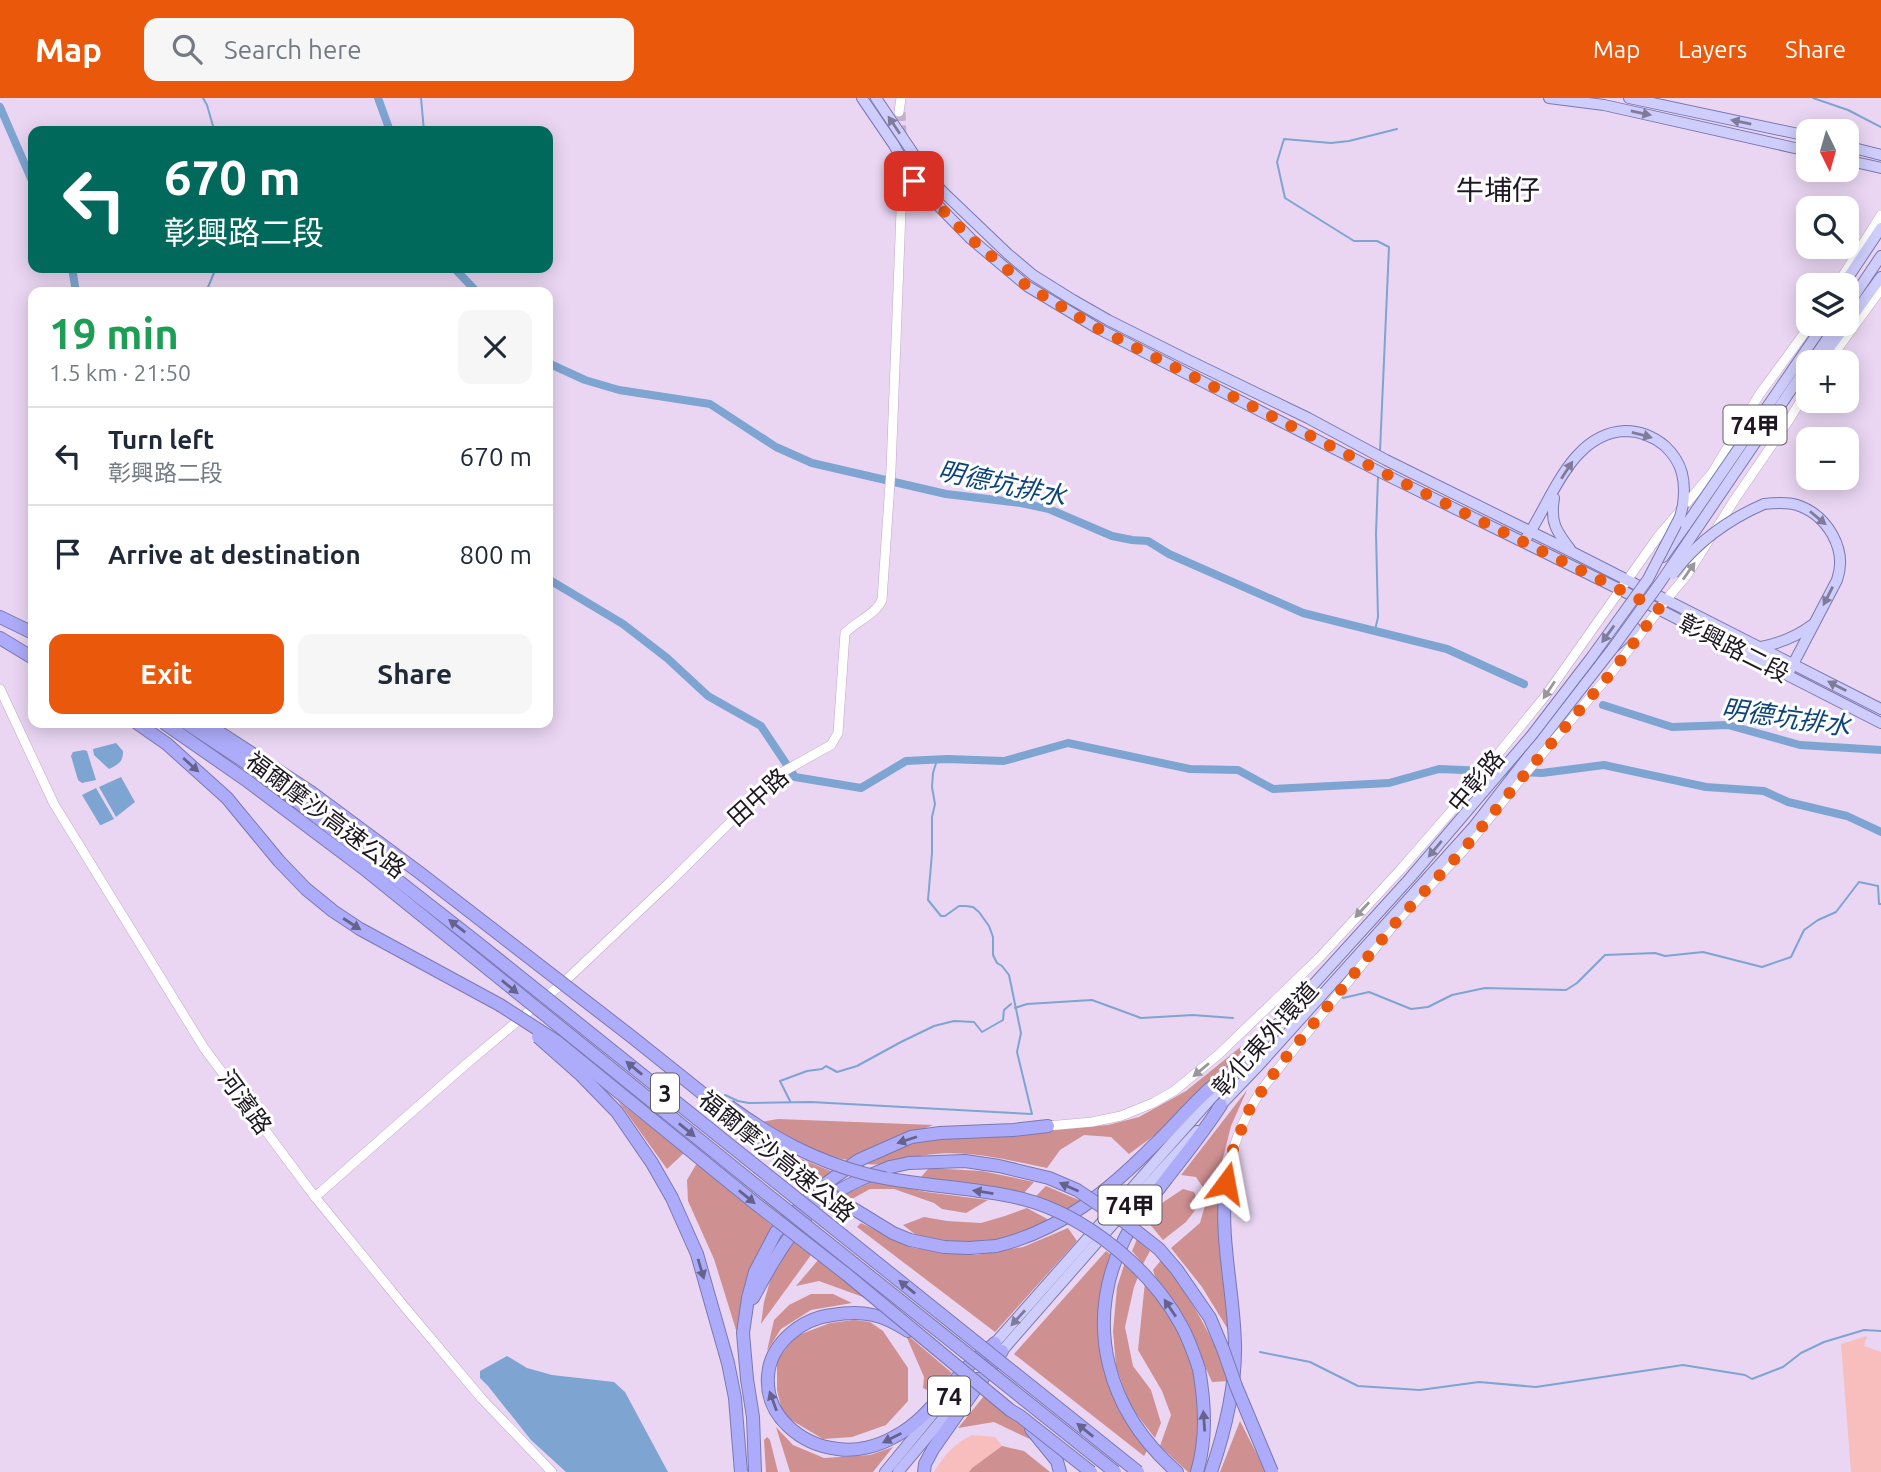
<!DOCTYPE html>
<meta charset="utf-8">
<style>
body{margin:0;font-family:Ubuntu,"Noto Sans TC",sans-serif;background:#f6f6f7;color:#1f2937;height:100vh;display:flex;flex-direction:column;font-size:26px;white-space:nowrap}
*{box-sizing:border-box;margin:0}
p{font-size:23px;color:#747a83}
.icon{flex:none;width:38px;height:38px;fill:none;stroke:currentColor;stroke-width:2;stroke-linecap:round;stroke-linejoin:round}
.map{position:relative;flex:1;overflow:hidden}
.drawer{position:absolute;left:28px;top:189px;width:525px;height:441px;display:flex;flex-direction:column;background:#fff;border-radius:14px;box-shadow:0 4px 18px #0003}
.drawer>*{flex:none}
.banner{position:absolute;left:28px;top:28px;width:525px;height:147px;border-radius:14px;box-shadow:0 4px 18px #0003;background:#00695c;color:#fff;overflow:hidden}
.needle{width:46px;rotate:175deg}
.buttons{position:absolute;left:1796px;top:21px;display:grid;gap:14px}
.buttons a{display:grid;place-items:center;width:63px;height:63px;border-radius:14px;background:#fff;box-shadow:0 4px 18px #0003;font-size:35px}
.pin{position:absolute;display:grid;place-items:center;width:60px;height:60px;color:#fff;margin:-30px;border-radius:14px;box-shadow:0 4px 10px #0006}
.me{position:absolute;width:77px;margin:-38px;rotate:13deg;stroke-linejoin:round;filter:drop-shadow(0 0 5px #0008)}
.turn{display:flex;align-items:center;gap:24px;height:147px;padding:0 21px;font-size:32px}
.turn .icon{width:91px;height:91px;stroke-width:2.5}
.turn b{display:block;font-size:49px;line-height:60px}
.round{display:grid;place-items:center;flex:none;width:74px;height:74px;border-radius:14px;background:#f6f6f7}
.headline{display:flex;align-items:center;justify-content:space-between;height:119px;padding:0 21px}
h1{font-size:42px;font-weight:600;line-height:52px;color:#1e9e55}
.primary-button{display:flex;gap:14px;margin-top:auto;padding:14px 21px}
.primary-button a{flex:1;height:80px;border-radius:14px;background:#ea580c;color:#fff;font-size:28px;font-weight:600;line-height:80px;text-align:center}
.primary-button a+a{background:#f6f6f7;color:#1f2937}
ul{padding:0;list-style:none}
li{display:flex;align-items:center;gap:21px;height:98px;padding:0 21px;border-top:2px solid #e0e1e3}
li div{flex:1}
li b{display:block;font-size:26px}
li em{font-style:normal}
header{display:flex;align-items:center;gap:42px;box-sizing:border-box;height:98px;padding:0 35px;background:#ea580c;color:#fff}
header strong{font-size:33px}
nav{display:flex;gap:38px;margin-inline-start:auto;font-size:24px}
.search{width:490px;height:63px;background:#f6f6f7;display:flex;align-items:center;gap:18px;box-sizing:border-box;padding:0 24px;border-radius:14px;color:#747a83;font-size:26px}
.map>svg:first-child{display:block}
.green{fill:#f8bdbd}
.forest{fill:#cf9091}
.water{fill:#7ea4d1}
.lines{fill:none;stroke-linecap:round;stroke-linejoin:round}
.stream{stroke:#7ea4d1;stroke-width:2}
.canal{stroke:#7ea4d1;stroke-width:8}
.tertiary-tunnel{stroke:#c1b0c9;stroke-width:9;stroke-dasharray:9 4.5;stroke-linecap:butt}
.tertiary-casing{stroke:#bdaac6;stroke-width:10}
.primary-casing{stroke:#7b78ae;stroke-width:12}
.trunk-casing{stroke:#7b78ae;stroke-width:12}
.motorway-casing{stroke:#7b78ae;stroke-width:14}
.tertiary{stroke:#fff;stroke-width:9}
.primary{stroke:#cecdfc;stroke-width:10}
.trunk{stroke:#bebcfb;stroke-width:10}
.motorway{stroke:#adacfa;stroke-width:12}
.primary-bridge-casing{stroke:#7b78ae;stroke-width:12;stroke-linecap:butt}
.motorway-bridge-casing{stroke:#7b78ae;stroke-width:14;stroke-linecap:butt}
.primary-bridge{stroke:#cecdfc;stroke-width:10}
.motorway-bridge{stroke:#adacfa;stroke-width:12}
.oneway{fill:#7f7b99}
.oneway2{fill:#9a979b}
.oneway3{fill:#66628e}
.route{stroke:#ea580c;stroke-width:12;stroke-dasharray:0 21.6}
.labels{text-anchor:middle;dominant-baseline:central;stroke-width:6;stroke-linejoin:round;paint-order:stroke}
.shield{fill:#fff;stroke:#625d64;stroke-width:2}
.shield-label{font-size:23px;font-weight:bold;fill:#1e1721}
.street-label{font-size:24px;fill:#1e1721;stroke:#fff}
.water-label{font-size:26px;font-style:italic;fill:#0d457b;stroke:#fff}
.quarter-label{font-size:28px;fill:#1e1721;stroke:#fff}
</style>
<header>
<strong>Map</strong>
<div class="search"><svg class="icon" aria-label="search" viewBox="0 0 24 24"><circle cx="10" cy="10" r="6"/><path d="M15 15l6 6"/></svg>Search here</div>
<nav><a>Map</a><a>Layers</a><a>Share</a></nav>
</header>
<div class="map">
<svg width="1881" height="1374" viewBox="0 0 1881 1374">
<rect width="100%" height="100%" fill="#ead6f3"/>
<g class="green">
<polygon points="1867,1238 1864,1248 1881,1254 1881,1374 1851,1374 1841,1246"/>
<path d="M972,1337L995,1339L1002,1348L972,1370L969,1374H934C944,1357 955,1345 972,1337Z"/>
</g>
<g class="forest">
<path d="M1259,934L1227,971L1163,1031L1129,1056L1111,1039L1084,1037L1060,1052L1047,1070C1007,1062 967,1051 926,1057C910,1059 876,1072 862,1064L902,1047L947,1040L1108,1027L1139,1019L1186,993Z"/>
<polygon points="1247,992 1231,1028 1217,1084 1221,1140 1232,1238 1202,1189 1171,1150 1200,1125 1208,1097 1196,1079 1181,1077"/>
<polygon points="618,1003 684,1055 667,1071"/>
<polygon points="778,1021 933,1027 848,1062 831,1059 792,1044 760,1024"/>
<polygon points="787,1055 833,1074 819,1081"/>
<polygon points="697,1065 775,1130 749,1174 737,1235 714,1161 688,1103 687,1082"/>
<polygon points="929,1070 982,1073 1034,1084 1023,1096 921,1079"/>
<polygon points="875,1083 926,1094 988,1102 966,1115 942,1111 934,1105 894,1091 870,1091 852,1101 845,1096"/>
<polygon points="1046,1088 1081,1103 1067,1111 1034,1100"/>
<polygon points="1183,1091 1194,1094 1200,1106 1186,1124 1163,1142 1148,1124 1162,1105"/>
<polygon points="1027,1110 1049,1122 1012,1140 959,1146 916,1137 903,1127 924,1119 947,1123 981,1125 1005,1118"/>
<polygon points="861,1125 913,1150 976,1157 1023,1149 1068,1130 1077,1143 995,1234 857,1129"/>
<polygon points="1137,1141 1150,1153 1143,1166 1132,1153"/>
<polygon points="793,1143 811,1157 761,1226 764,1204 774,1169"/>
<polygon points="1106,1153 1110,1156 1110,1164 1104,1261 1148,1351 1144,1358 1014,1256"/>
<polygon points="819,1161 874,1203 819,1183 796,1188"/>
<path d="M1162,1161C1191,1202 1212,1235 1229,1283L1212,1284L1182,1217L1155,1178L1153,1172Z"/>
<polygon points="1125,1164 1138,1179 1134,1189 1125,1229 1133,1268 1151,1292 1161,1325 1155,1340 1130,1308 1116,1268 1113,1233 1117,1189"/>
<path d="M1145,1184C1172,1215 1194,1252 1199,1293C1202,1320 1197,1348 1193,1374H1188L1160,1348L1171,1317L1162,1293L1138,1252Z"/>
<polygon points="811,1196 833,1196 852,1205 811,1212 781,1231 767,1253 774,1222 789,1207"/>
<polygon points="854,1222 870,1224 883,1233 908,1270 908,1303 886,1327 852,1339 823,1341 783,1317 777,1292 777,1262 796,1238 830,1225"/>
<polygon points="905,1235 952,1275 931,1294 923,1290 924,1279"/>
<polygon points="984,1298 1027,1332 1038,1345 994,1324 958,1330"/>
<polygon points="1240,1323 1266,1374 1220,1374"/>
<polygon points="776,1329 793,1347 824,1360 870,1357 893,1349 873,1374 790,1374"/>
<polygon points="767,1339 770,1342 778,1374 766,1374 764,1342"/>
<polygon points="1002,1348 1024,1353 1050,1374 969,1374 972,1370"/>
</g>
<g class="water">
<path d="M116,645L123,653C123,664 119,666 109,671L94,657L93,651Z"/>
<polygon points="84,652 87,653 96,682 82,685 78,682 71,658 73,654"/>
<polygon points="121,679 135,704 116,719 99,689"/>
<polygon points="96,690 114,721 101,727 100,727 82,697"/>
<polygon points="507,1258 527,1270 552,1277 614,1284 625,1294 668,1374 566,1374 531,1342 488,1288 480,1280 480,1273"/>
</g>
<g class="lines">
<g class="stream">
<polyline points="203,0 207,7 213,28 221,33"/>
<polyline points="421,0 424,33"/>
<polyline points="1813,0 1848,12 1881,29"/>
<polyline points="206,194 216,170"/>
<polyline points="1380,353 1389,149 1377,143 1354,143 1285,100 1277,64 1284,41 1331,45 1349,43 1397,31"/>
<polyline points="1375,532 1378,519 1376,436 1378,379"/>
<polyline points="1343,900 1369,894 1411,911 1428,909 1452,897 1485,890 1566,892 1577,885 1605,857 1655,855 1665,858 1703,854 1762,869 1791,859 1804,832 1818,822 1836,814 1859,784 1878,788 1879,806 1881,806"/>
<polyline points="1015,910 1027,906 1092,902 1141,920 1193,917 1233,920"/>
<polyline points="725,997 738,1003 749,1005 811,1004 1032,1016 1017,954 1021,935 1009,877 1002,868 997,865 993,857 993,839 989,828 979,814 973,809 966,808 959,808 945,818 941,818 928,802 932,755 932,719 935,706 932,689 933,675 937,662"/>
<polyline points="790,1003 780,983 807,973 822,971 826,968 837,974 857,968 901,944 934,928 954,923 974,924 982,934 1003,922 1004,912 1011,906"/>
<polyline points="1260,1254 1310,1264 1358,1288 1420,1292 1479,1284 1536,1289 1683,1267 1745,1277 1752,1281 1783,1269 1801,1255 1824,1244 1864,1232 1881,1233"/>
</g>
<g class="canal">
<polyline points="378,0 390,33"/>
<polyline points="0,9 33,85"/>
<polyline points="72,170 76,194"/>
<polyline points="454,170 477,194"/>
<polyline points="548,265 585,282 619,292 710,306 776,349 812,365 946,396 1021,405 1049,411 1112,438 1132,442 1148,443 1169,456 1303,515 1447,551 1524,586"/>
<polyline points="548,481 623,526 667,560 708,598 761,628 795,679 861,690 906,663 947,661 1004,663 1068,645 1190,671 1238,672 1273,691 1389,685 1439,671 1542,675 1604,667 1706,689 1764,693 1788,704 1847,718 1881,734"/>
<polyline points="1603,607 1672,629 1728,627 1800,647 1881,652"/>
</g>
<g class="tertiary-tunnel">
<polyline points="901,14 902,37"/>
<polyline points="898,88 899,54"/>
</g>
<g class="tertiary-casing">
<g id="tertiary">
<polyline points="899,14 901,0"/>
<polyline points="1837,187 1881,117"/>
<polyline points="1828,264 1881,191"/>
<polyline points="0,591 54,706 204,950 315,1099 403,1207 482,1301 552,1374"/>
<polyline points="1048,1028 1092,1024 1121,1018 1153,1005 1174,993 1218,957 1319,860 1401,771 1454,710 1546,597 1657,440 1712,375 1759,297 1811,226"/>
<path d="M1226,1085C1230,1051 1244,1019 1262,991L1397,823L1463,753L1520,682L1612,574L1666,502L1687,477L1735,401L1789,322L1808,291"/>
<path d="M315,1099L464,968L564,884L672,782L779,676L831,647L838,635L845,535C857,523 876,516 882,502L891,371L902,88"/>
</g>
</g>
<g class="primary-casing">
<g id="primary">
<polyline points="862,0 894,47 914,83 971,141 1027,188 1097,230 1384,376 1619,491 1881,625"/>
<polyline points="876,0 927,76 941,92 1008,156 1033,177 1073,202 1108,222 1184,260 1308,320 1386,362 1572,454 1881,611"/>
<polyline points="1549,0 1604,7 1808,53"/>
<polyline points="1629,0 1808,38"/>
<polyline points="1846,48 1881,57"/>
<polyline points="1846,62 1881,70"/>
<polyline points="1843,187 1881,130"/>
<polyline points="1846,210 1881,158"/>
<polyline points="1809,264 1835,226"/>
<polyline points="1819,264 1881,179"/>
<path d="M1554,400C1550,424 1556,433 1570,451"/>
<path d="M1764,406C1774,405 1787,404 1797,407C1827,417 1848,451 1837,482L1790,572"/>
<path d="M1527,439C1552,401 1572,335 1625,333C1641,333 1653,338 1665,348C1683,365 1686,383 1683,407"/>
<polyline points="1663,459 1686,427"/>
<path d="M1761,549C1781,545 1796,539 1812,527"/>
<polyline points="1217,1011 1260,966 1474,728 1613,550 1635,530"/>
<polyline points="995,1245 1254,952"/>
<polyline points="1002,1253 1135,1101 1197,1033"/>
</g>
</g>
<g class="trunk-casing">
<g id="trunk">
<polyline points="885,1374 940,1307"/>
<polyline points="898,1374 977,1280"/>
</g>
</g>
<g class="motorway-casing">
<g id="motorway">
<polyline points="0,519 33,535"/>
<polyline points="0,540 33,560"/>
<polyline points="137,625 167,646 227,700 279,763 306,791 333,813 360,831 500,907"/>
<path d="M996,1148C1060,1133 1110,1092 1155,1046C1172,1030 1187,1012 1204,996C1215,985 1229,976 1241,967"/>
<path d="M753,1200C770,1168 796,1121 827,1100C846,1087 868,1078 890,1069"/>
<path d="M908,1233C882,1216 863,1212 832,1217C816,1219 801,1226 789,1237C777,1248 769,1261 768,1278C765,1318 801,1347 838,1351C857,1354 878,1348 894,1339C929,1321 947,1286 975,1262C982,1256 989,1251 995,1245"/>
<polyline points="1031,1331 1057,1363 1060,1374"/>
<polyline points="755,1374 753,1319 747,1281 743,1235 748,1200 755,1174 776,1134 817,1092 839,1076 859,1062 911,1039 940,1035 1013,1032 1048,1028"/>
<polyline points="924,1374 925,1366 933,1351 1002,1253"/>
<path d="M1177,1374C1107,1313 1083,1226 1124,1142C1135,1119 1152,1100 1167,1080C1186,1056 1205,1032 1221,1007"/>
<path d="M1197,1374C1207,1340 1205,1306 1199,1271"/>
<path d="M1211,1374C1225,1333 1236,1290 1235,1247C1234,1193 1219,1140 1226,1085"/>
</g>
</g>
<use href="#tertiary" class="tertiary"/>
<use href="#primary" class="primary"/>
<use href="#trunk" class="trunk"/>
<use href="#motorway" class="motorway"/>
<g class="primary-bridge-casing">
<g id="primary-bridge">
<polyline points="1686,427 1824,226"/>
<path d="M1673,476C1697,444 1727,422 1764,406"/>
<polyline points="1613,550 1660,485 1808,267"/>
<polyline points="1254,952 1410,780 1532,637 1591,560 1648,481 1680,419 1683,407"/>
</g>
</g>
<g class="motorway-bridge-casing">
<g id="motorway-bridge">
<polyline points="164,625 246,682 367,773 748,1081 1115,1374"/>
<polyline points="186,625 254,670 474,842 1138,1374"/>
<polyline points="205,625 311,694 420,775 632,939 826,1094 893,1135 910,1142 944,1149 969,1150 996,1148"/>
<polyline points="500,907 556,943 756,1106 846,1176 1010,1312 1020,1318 1091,1374"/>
<polyline points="538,939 581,977 617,1014 652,1065 672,1100 697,1156 728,1265 735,1300 741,1374"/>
<path d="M729,1008C773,1040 813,1062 866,1076C917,1089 972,1088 1023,1101C1085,1117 1151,1171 1181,1227C1189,1241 1194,1256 1199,1271"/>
<polyline points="890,1069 909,1065 965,1063 999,1068 1049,1080 1077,1092 1126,1125 1159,1151 1177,1172 1210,1220 1223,1251 1236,1288 1272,1374"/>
</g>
</g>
<use href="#primary-bridge" class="primary-bridge"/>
<use href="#motorway-bridge" class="motorway-bridge"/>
</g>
<defs><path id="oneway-solid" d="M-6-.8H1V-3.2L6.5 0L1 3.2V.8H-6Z" transform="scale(1.75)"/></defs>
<g class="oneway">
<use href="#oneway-solid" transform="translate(1641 15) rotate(12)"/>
<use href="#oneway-solid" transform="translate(1741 24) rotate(-168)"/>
<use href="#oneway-solid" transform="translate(894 27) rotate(-124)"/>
<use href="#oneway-solid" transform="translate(1642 337) rotate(15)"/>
<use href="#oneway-solid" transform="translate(1567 372) rotate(-57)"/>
<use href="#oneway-solid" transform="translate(1818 420) rotate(40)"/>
<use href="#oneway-solid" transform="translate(1828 498) rotate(117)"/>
<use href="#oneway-solid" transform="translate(1608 536) rotate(126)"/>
<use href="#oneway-solid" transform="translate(1837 588) rotate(-153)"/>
<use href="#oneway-solid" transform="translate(1435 751) rotate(130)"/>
<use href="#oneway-solid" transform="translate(1018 1220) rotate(132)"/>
</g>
<g class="oneway2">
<use href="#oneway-solid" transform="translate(1689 473) rotate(-55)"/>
<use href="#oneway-solid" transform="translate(1549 592) rotate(124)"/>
<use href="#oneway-solid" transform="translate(1362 812) rotate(133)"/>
<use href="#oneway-solid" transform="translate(1201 972) rotate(140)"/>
</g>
<g class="oneway3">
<use href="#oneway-solid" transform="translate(191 667) rotate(42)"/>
<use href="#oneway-solid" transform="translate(352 826) rotate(33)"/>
<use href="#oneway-solid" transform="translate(457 828) rotate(-142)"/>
<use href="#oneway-solid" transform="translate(510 889) rotate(39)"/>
<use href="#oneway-solid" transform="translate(634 970) rotate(-141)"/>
<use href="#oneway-solid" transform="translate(687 1032) rotate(39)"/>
<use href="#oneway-solid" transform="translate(907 1042) rotate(162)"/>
<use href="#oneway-solid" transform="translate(1069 1089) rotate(-156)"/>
<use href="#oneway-solid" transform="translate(983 1094) rotate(-171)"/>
<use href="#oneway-solid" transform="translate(747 1099) rotate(39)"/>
<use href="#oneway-solid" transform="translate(701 1171) rotate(73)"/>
<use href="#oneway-solid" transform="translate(907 1189) rotate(-141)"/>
<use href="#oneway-solid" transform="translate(1170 1210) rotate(-124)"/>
<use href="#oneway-solid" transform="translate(773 1303) rotate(-110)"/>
<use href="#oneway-solid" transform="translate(1204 1323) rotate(-94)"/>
<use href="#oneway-solid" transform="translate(1085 1332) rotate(-141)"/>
<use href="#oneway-solid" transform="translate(892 1340) rotate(153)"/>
</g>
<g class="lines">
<polyline class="route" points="914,83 971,141 1027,188 1097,230 1408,387 1659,511 1612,574 1520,682 1463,752 1397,823 1279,968 1250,1010 1233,1052 1226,1085"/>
</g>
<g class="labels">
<g class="shield">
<rect x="1723.5" y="307.5" width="63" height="39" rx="5"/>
<rect x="651" y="975.5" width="28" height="39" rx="5"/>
<rect x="1098.5" y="1087.5" width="63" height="39" rx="5"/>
<rect x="928" y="1278.5" width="42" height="39" rx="5"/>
</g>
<g class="shield-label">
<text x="1755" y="327">74甲</text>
<text x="665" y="995">3</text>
<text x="1130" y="1107">74甲</text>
<text x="949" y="1298">74</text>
</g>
<g class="street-label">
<text transform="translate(1734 550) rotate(27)">彰興路二段</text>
<text transform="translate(1476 683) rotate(-50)">中彰路</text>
<text transform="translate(758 699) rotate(-42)">田中路</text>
<text transform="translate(326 717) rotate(37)">福爾摩沙高速公路</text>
<text transform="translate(1265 941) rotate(-48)">彰化東外環道</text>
<text transform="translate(245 1004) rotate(54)">河濱路</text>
<text transform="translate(777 1058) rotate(39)">福爾摩沙高速公路</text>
</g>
<g class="water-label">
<text transform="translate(1002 385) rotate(12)">明德坑排水</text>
<text transform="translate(1786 619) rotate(8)">明德坑排水</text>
</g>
<g class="quarter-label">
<text x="1498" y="91">牛埔仔</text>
</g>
</g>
</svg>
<div class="buttons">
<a><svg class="needle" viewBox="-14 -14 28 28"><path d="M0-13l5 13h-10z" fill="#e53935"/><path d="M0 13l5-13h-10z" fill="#747a83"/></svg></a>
<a><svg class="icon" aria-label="search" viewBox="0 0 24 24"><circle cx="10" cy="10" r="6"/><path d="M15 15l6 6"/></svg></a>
<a><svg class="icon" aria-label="layers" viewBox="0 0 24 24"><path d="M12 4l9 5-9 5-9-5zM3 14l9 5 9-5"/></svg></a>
<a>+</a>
<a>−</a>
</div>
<div class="pin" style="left:914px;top:83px;background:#d93025"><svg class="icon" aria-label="arrive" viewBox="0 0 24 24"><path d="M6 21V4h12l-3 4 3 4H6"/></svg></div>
<svg class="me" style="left:1226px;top:1085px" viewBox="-20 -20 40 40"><path d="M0-17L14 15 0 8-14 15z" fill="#ea580c" stroke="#fff" stroke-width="4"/></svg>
<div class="banner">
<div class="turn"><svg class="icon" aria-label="left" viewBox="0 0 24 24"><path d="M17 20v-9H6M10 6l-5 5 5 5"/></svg><div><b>670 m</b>彰興路二段</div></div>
</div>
<section class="drawer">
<div class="headline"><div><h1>19 min</h1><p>1.5 km · 21:50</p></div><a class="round"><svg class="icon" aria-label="close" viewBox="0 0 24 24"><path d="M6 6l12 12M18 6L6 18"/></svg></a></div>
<ul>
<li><svg class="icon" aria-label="left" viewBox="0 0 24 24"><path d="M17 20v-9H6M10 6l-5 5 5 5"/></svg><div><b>Turn left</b><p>彰興路二段</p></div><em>670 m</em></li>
<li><svg class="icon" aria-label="arrive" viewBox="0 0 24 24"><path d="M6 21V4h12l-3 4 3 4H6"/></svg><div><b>Arrive at destination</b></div><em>800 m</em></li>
</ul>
<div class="primary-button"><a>Exit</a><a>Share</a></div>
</section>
</div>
